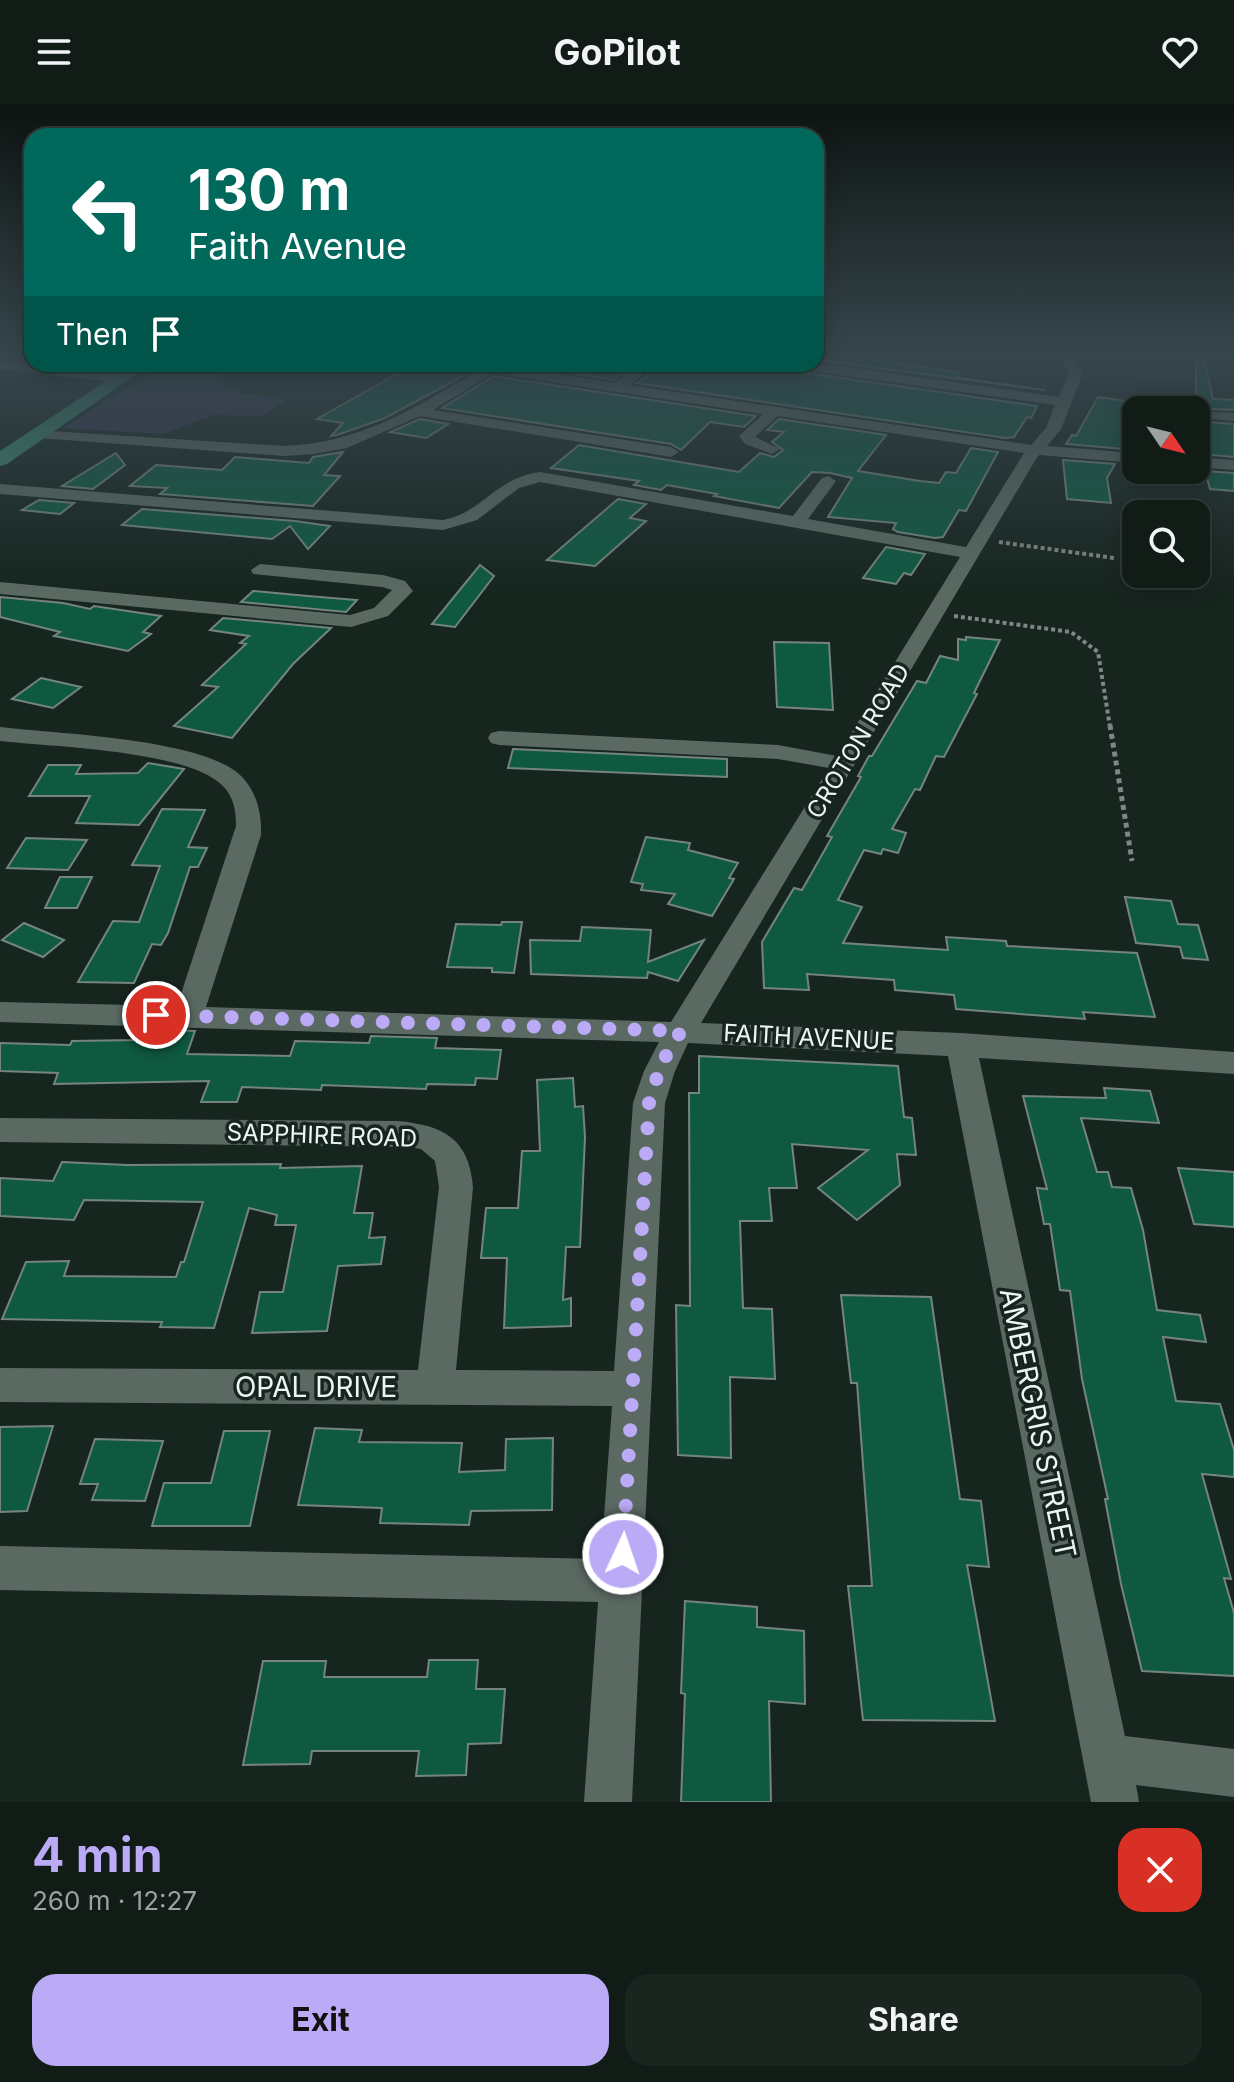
<!DOCTYPE html>
<meta charset="utf-8">
<style>
body{margin:0;font-family:Inter,sans-serif;background:#1a2520;color:#f1f3f6;height:100vh;display:flex;flex-direction:column;font-size:30px;white-space:nowrap}
*{box-sizing:border-box;margin:0}
p{font-size:26px;color:#9ca1a1}
.icon{flex:none;width:44px;height:44px;fill:none;stroke:currentColor;stroke-width:2;stroke-linecap:round;stroke-linejoin:round}
.map{position:relative;height:1698px;overflow:hidden}
.details{display:flex;flex-direction:column;background:#111c17;flex:1}
.details>*{flex:none}
.hud{position:absolute;left:24px;top:24px;width:800px;height:244px;border-radius:24px;box-shadow:0 4px 20px #0003,0 0 0 2px #303a36;background:#00695c;color:#fff;overflow:hidden}
.needle{width:52px;rotate:125deg}
.buttons{position:absolute;left:1122px;top:292px;display:grid;gap:16px}
.buttons a{display:grid;place-items:center;width:88px;height:88px;border-radius:16px;background:#111c17;box-shadow:0 4px 20px #0003,0 0 0 2px #303a36;font-size:40px}
.pin{position:absolute;display:grid;place-items:center;width:68px;height:68px;color:#fff;margin:-34px;border:4px solid #fff;border-radius:50%;box-shadow:0 2px 8px #0007}
.me{position:absolute;width:88px;margin:-44px;rotate:3deg;stroke-linejoin:round;filter:drop-shadow(0 0 6px #0008)}
.turn{display:flex;align-items:center;gap:28px;height:168px;padding:0 32px;font-size:36px}
.turn .icon{width:104px;height:104px;stroke-width:2.5}
.turn b{display:block;font-size:56px;line-height:68px}
.then{display:flex;align-items:center;height:76px;padding:0 32px;background:#0003;gap:16px;font-size:30px}
.round{display:grid;place-items:center;flex:none;width:84px;height:84px;border-radius:24px;background:#1a2520}
.summary{display:flex;align-items:center;justify-content:space-between;height:136px;padding:0 32px}
h1{font-size:48px;font-weight:700;line-height:60px;color:#bbaaf6}
.cta{display:flex;gap:16px;margin-top:auto;padding:16px 32px}
.cta a{flex:1;height:92px;border-radius:24px;background:#bbaaf6;color:#111;font-size:32px;font-weight:700;line-height:92px;text-align:center}
.cta a+a{background:#1a2520;color:#f1f3f6}
header{display:flex;justify-content:space-between;align-items:center;height:104px;padding:0 32px;background:#111c17;font-size:36px;font-weight:700}
.map>svg:first-child{display:block}
.green{fill:#38324e}
.building{fill:#0f5941;stroke:#75857e;stroke-width:2}
.lines{fill:none;stroke-linecap:round;stroke-linejoin:round}
.path-far1{stroke:#7c8883;stroke-width:4;stroke-dasharray:4 3;stroke-linecap:butt}
.path{stroke:#7c8883;stroke-width:5;stroke-dasharray:5 4;stroke-linecap:butt}
.minor{fill:#5a6a62;fill-rule:evenodd}
.major{fill:#3e8c71;fill-rule:evenodd}
.route{stroke:#bbaaf6;stroke-width:14;stroke-dasharray:0 25.2}
.labels{text-anchor:middle;dominant-baseline:central;stroke-width:7;stroke-linejoin:round;paint-order:stroke}
.street-label{font-size:24px;fill:#ecf5f1;stroke:#17251f}
.near-street-label{font-size:28px;fill:#ecf5f1;stroke:#17251f}
</style>
<header><svg class="icon" aria-label="menu" viewBox="0 0 24 24"><path d="M4 6h16M4 12h16M4 18h16"/></svg>GoPilot<svg class="icon" aria-label="heart" viewBox="0 0 24 24"><path d="M12 20l-8-8c-3-5 5-10 8-4 3-6 11-1 8 4z"/></svg></header>
<div class="map">
<svg width="1234" height="1698" viewBox="0 0 1234 1698">
<rect width="100%" height="100%" fill="#17251f"/>
<polygon class="green" points="165,260 243,260 226,265 215,277 237,288 286,297 262,312 213,311 163,330 63,324"/>
<g class="building">
<polygon points="819,251 842,251 958,268 958,274 1045,286 816,256"/>
<polygon points="1204,255 1213,295 1234,296 1234,306 1212,305 1204,314 1208,318 1234,320 1234,353 1200,350 1196,336 1196,256"/>
<polygon points="518,260 621,260 633,262 613,276"/>
<polygon points="673,260 721,260 806,269 1037,302 1031,314 1027,313 1014,333 1005,334 637,279 655,265 664,267"/>
<polygon points="413,261 467,270 385,314 337,331 331,332 343,319 317,315"/>
<polygon points="494,272 756,312 744,323 710,318 681,346 671,340 442,304"/>
<polygon points="1098,293 1148,300 1145,306 1136,306 1136,322 1123,345 1066,340 1072,331 1076,332"/>
<polygon points="420,315 448,320 426,334 390,328"/>
<polygon points="779,315 886,331 858,367 920,377 939,379 946,368 956,369 971,344 998,348 966,407 959,406 943,433 935,434 898,428 893,425 896,419 828,413 852,374 830,369 812,368 779,404 714,392 717,390 667,381 661,386 634,381 639,377 551,364 579,341 739,368 760,349 774,353 783,346 772,338 784,328 767,326"/>
<polygon points="343,348 324,371 340,372 313,402 160,390 167,384 130,382 156,361 222,366 235,353 309,359 313,353"/>
<polygon points="116,349 125,361 93,385 62,382"/>
<polygon points="1063,356 1115,360 1107,374 1111,399 1067,395"/>
<polygon points="1205,367 1234,369 1234,387 1210,385"/>
<polygon points="618,395 646,400 630,414 646,417 595,462 547,456"/>
<polygon points="39,396 74,399 60,410 22,406"/>
<polygon points="142,405 295,417 330,422 308,445 290,422 272,435 122,421"/>
<polygon points="886,443 925,450 911,471 904,469 896,480 863,474"/>
<polygon points="480,461 494,472 455,523 432,520"/>
<polygon points="253,487 308,492 357,496 346,508 241,498"/>
<polygon points="0,493 63,499 90,505 94,502 161,512 143,528 151,530 128,547 54,532 60,528 0,513"/>
<polygon points="223,514 331,524 293,560 232,634 174,622 218,583 202,581 246,540 240,539 249,532 210,526"/>
<polygon points="966,533 1000,536 974,589 977,590 944,653 936,652 920,686 915,685 892,725 906,729 898,749 883,745 881,750 864,746 838,796 862,803 843,839 948,846 946,833 1006,837 1007,842 1137,849 1155,913 1083,908 1085,915 956,905 954,891 895,886 894,876 807,870 809,886 764,884 762,838 794,784 802,786 832,733 827,732 861,673 858,672 869,652 872,652 917,577 926,579 940,552 958,556 958,535 966,536"/>
<polygon points="774,538 829,539 833,606 777,603"/>
<polygon points="41,574 81,583 53,604 12,595"/>
<polygon points="513,645 727,655 727,673 508,664"/>
<polygon points="148,659 184,665 139,721 76,719 90,692 29,692 48,661 81,661 76,670 138,669"/>
<polygon points="162,705 205,706 188,743 207,744 198,763 190,763 168,829 161,841 152,840 134,879 78,878 113,817 139,818 160,762 132,761"/>
<polygon points="646,733 690,739 688,746 738,759 729,774 734,775 712,812 668,800 675,790 641,786 643,780 631,778"/>
<polygon points="26,734 87,736 68,766 7,764"/>
<polygon points="60,773 92,773 77,804 45,804"/>
<polygon points="1125,793 1171,797 1178,820 1198,821 1208,856 1183,854 1180,843 1136,839"/>
<polygon points="502,818 522,818 514,869 492,868 492,864 447,863 456,820 501,821"/>
<polygon points="24,819 43,827 64,836 43,853 2,836"/>
<polygon points="582,823 651,826 648,858 704,836 678,877 648,868 647,874 531,870 530,836 580,837"/>
<polygon points="141,925 195,927 187,950 290,952 295,937 369,939 371,932 437,934 435,944 501,946 497,975 476,974 475,981 427,980 426,985 322,981 321,986 242,983 237,998 201,998 209,977 54,980 58,969 0,967 0,939 70,941 72,937 137,936"/>
<polygon points="699,952 898,962 904,1013 912,1014 916,1051 897,1050 900,1081 857,1116 818,1084 868,1046 792,1040 797,1084 769,1084 772,1117 740,1117 743,1204 772,1205 775,1275 730,1273 731,1354 678,1351 676,1201 690,1202 689,989 699,989"/>
<polygon points="573,974 575,1003 583,1002 585,1033 580,1143 566,1143 563,1196 571,1194 571,1222 504,1224 507,1154 481,1154 486,1104 518,1104 522,1047 540,1047 537,976"/>
<polygon points="1104,984 1150,987 1159,1019 1081,1014 1097,1068 1108,1068 1112,1083 1131,1084 1143,1126 1157,1206 1200,1211 1206,1238 1163,1233 1176,1297 1220,1300 1234,1346 1234,1373 1202,1370 1231,1475 1224,1474 1234,1509 1234,1572 1142,1567 1121,1480 1105,1395 1108,1395 1082,1275 1070,1187 1060,1186 1050,1120 1044,1120 1037,1084 1047,1085 1023,992 1106,994"/>
<polygon points="62,1058 127,1061 281,1060 280,1064 362,1062 354,1109 373,1109 369,1134 385,1133 381,1160 338,1162 327,1227 252,1229 260,1188 283,1188 296,1121 275,1121 277,1111 249,1104 214,1224 160,1223 162,1218 2,1215 26,1158 69,1157 64,1172 176,1173 181,1158 184,1158 203,1098 84,1096 74,1116 0,1112 0,1074 53,1077"/>
<polygon points="1178,1064 1234,1068 1234,1123 1194,1120"/>
<polygon points="841,1191 931,1193 960,1395 981,1397 989,1463 967,1461 995,1617 863,1616 848,1482 872,1482 857,1279 851,1279"/>
<polygon points="53,1322 27,1407 0,1408 0,1323"/>
<polygon points="315,1324 362,1326 359,1338 462,1339 459,1368 505,1366 506,1335 553,1334 552,1406 471,1407 469,1421 380,1419 382,1404 298,1401"/>
<polygon points="224,1327 270,1327 250,1422 152,1422 164,1379 211,1379"/>
<polygon points="95,1335 163,1337 145,1397 92,1396 98,1380 80,1380"/>
<polygon points="685,1497 757,1503 757,1523 804,1527 805,1600 769,1597 771,1698 681,1698 685,1590 681,1589"/>
<polygon points="429,1556 478,1556 476,1585 505,1585 501,1639 468,1640 466,1671 416,1672 419,1647 312,1647 310,1660 243,1661 263,1557 326,1557 324,1573 427,1573"/>
</g>
<g class="lines">
<g class="path-far1">
<polyline points="999,438 1114,454"/>
<polyline points="954,512 1071,528 1098,548 1110,623"/>
</g>
<polyline class="path" points="1110,621 1132,757"/>
<g class="minor">
<path d="M1059,251H1073L1083,269L1061,325L1047,342L1136,349V359L1039,351L1036,355L701,919L961,929L1234,948V970L979,954L1125,1632L1234,1645V1693L1136,1681L1139,1698H1091L948,952L688,939L675,967L665,999L632,1698H584L598,1498L0,1486V1442L601,1455L612,1302L0,1298V1264L418,1266L439,1083L435,1057L421,1045L410,1043L0,1038V1014L397,1017C443,1021 469,1034 473,1083L456,1266L614,1267L633,999L644,967L659,938L0,918V898L177,902L236,722C236,708 234,693 223,682C188,646 52,643 0,637V623C60,630 186,634 234,666C255,681 262,707 261,731L206,903L671,918L829,664L778,655L499,641L491,639L488,634L491,629L499,627L778,641L837,652L960,453L540,378L519,384L477,416L443,426L0,390V380L443,416C482,409 495,374 540,368L793,412L822,374L828,372L836,377L808,415L966,443L1024,349L778,312L755,333L780,345L772,350L745,340L739,332L763,310L493,269L433,306L671,343L679,348L671,353L420,312L347,344L314,350L285,352L39,334L34,332V326L285,342C359,339 416,304 477,267L452,260H500L614,279L641,260H657L629,281L1031,341L1046,324L1055,301L792,264L785,260L816,259L1059,293L1069,269Z"/>
<polygon points="0,257 118,271 125,275 118,279 0,265"/>
<polygon points="1213,308 1234,309 1234,317 1208,315 1206,312"/>
<polygon points="1196,353 1234,356 1234,366 1196,363"/>
<polygon points="260,460 383,471 405,477 413,487 388,512 351,523 0,490 0,478 350,511 374,504 392,486 382,483 253,470 251,466"/>
</g>
<polygon class="major" points="132,260 151,260 7,360 0,362 0,347"/>
</g>
<linearGradient id="sky" x2="0" y2="1"><stop stop-color="#0d1411"/><stop offset="0.51" stop-color="#36464d"/><stop offset="1" stop-color="#36464d" stop-opacity="0"/></linearGradient>
<rect width="1234" height="489" fill="url(#sky)"/>
<g class="lines">
<polyline class="route" points="156,911 681,927 661,960 649,999 623,1450"/>
</g>
<g class="labels">
<g class="street-label">
<text transform="translate(858 637) rotate(-59)">CROTON ROAD</text>
<text transform="translate(809 933) rotate(3)">FAITH AVENUE</text>
<text transform="translate(322 1031) rotate(2)">SAPPHIRE ROAD</text>
</g>
<g class="near-street-label">
<text x="316" y="1283">OPAL DRIVE</text>
<text transform="translate(1038 1319) rotate(78)">AMBERGRIS STREET</text>
</g>
</g>
</svg>
<div class="buttons">
<a><svg class="needle" viewBox="-14 -14 28 28"><path d="M0-13l5 13h-10z" fill="#e53935"/><path d="M0 13l5-13h-10z" fill="#9ca1a1"/></svg></a>
<a><svg class="icon" aria-label="search" viewBox="0 0 24 24"><circle cx="10" cy="10" r="6"/><path d="M15 15l6 6"/></svg></a>
</div>
<div class="pin" style="left:156px;top:911px;background:#d93025"><svg class="icon" aria-label="arrive" viewBox="0 0 24 24"><path d="M6 21V4h12l-3 4 3 4H6"/></svg></div>
<svg class="me" style="left:623px;top:1450px" viewBox="-20 -20 40 40"><circle r="17" fill="#bbaaf6" stroke="#fff" stroke-width="3"/><path d="M0-11L8 9 0 5-8 9z" fill="#fff"/></svg>
<div class="hud">
<div class="turn"><svg class="icon" aria-label="left" viewBox="0 0 24 24"><path d="M17 20v-9H6M10 6l-5 5 5 5"/></svg><div><b>130 m</b>Faith Avenue</div></div>
<div class="then">Then<svg class="icon" aria-label="arrive" viewBox="0 0 24 24"><path d="M6 21V4h12l-3 4 3 4H6"/></svg></div>
</div>
</div>
<section class="details">
<div class="summary"><div><h1>4 min</h1><p>260 m · 12:27</p></div><a class="round" style="background:#d93025;color:#fff"><svg class="icon" aria-label="close" viewBox="0 0 24 24"><path d="M6 6l12 12M18 6L6 18"/></svg></a></div>
<div class="cta"><a>Exit</a><a>Share</a></div>
</section>
